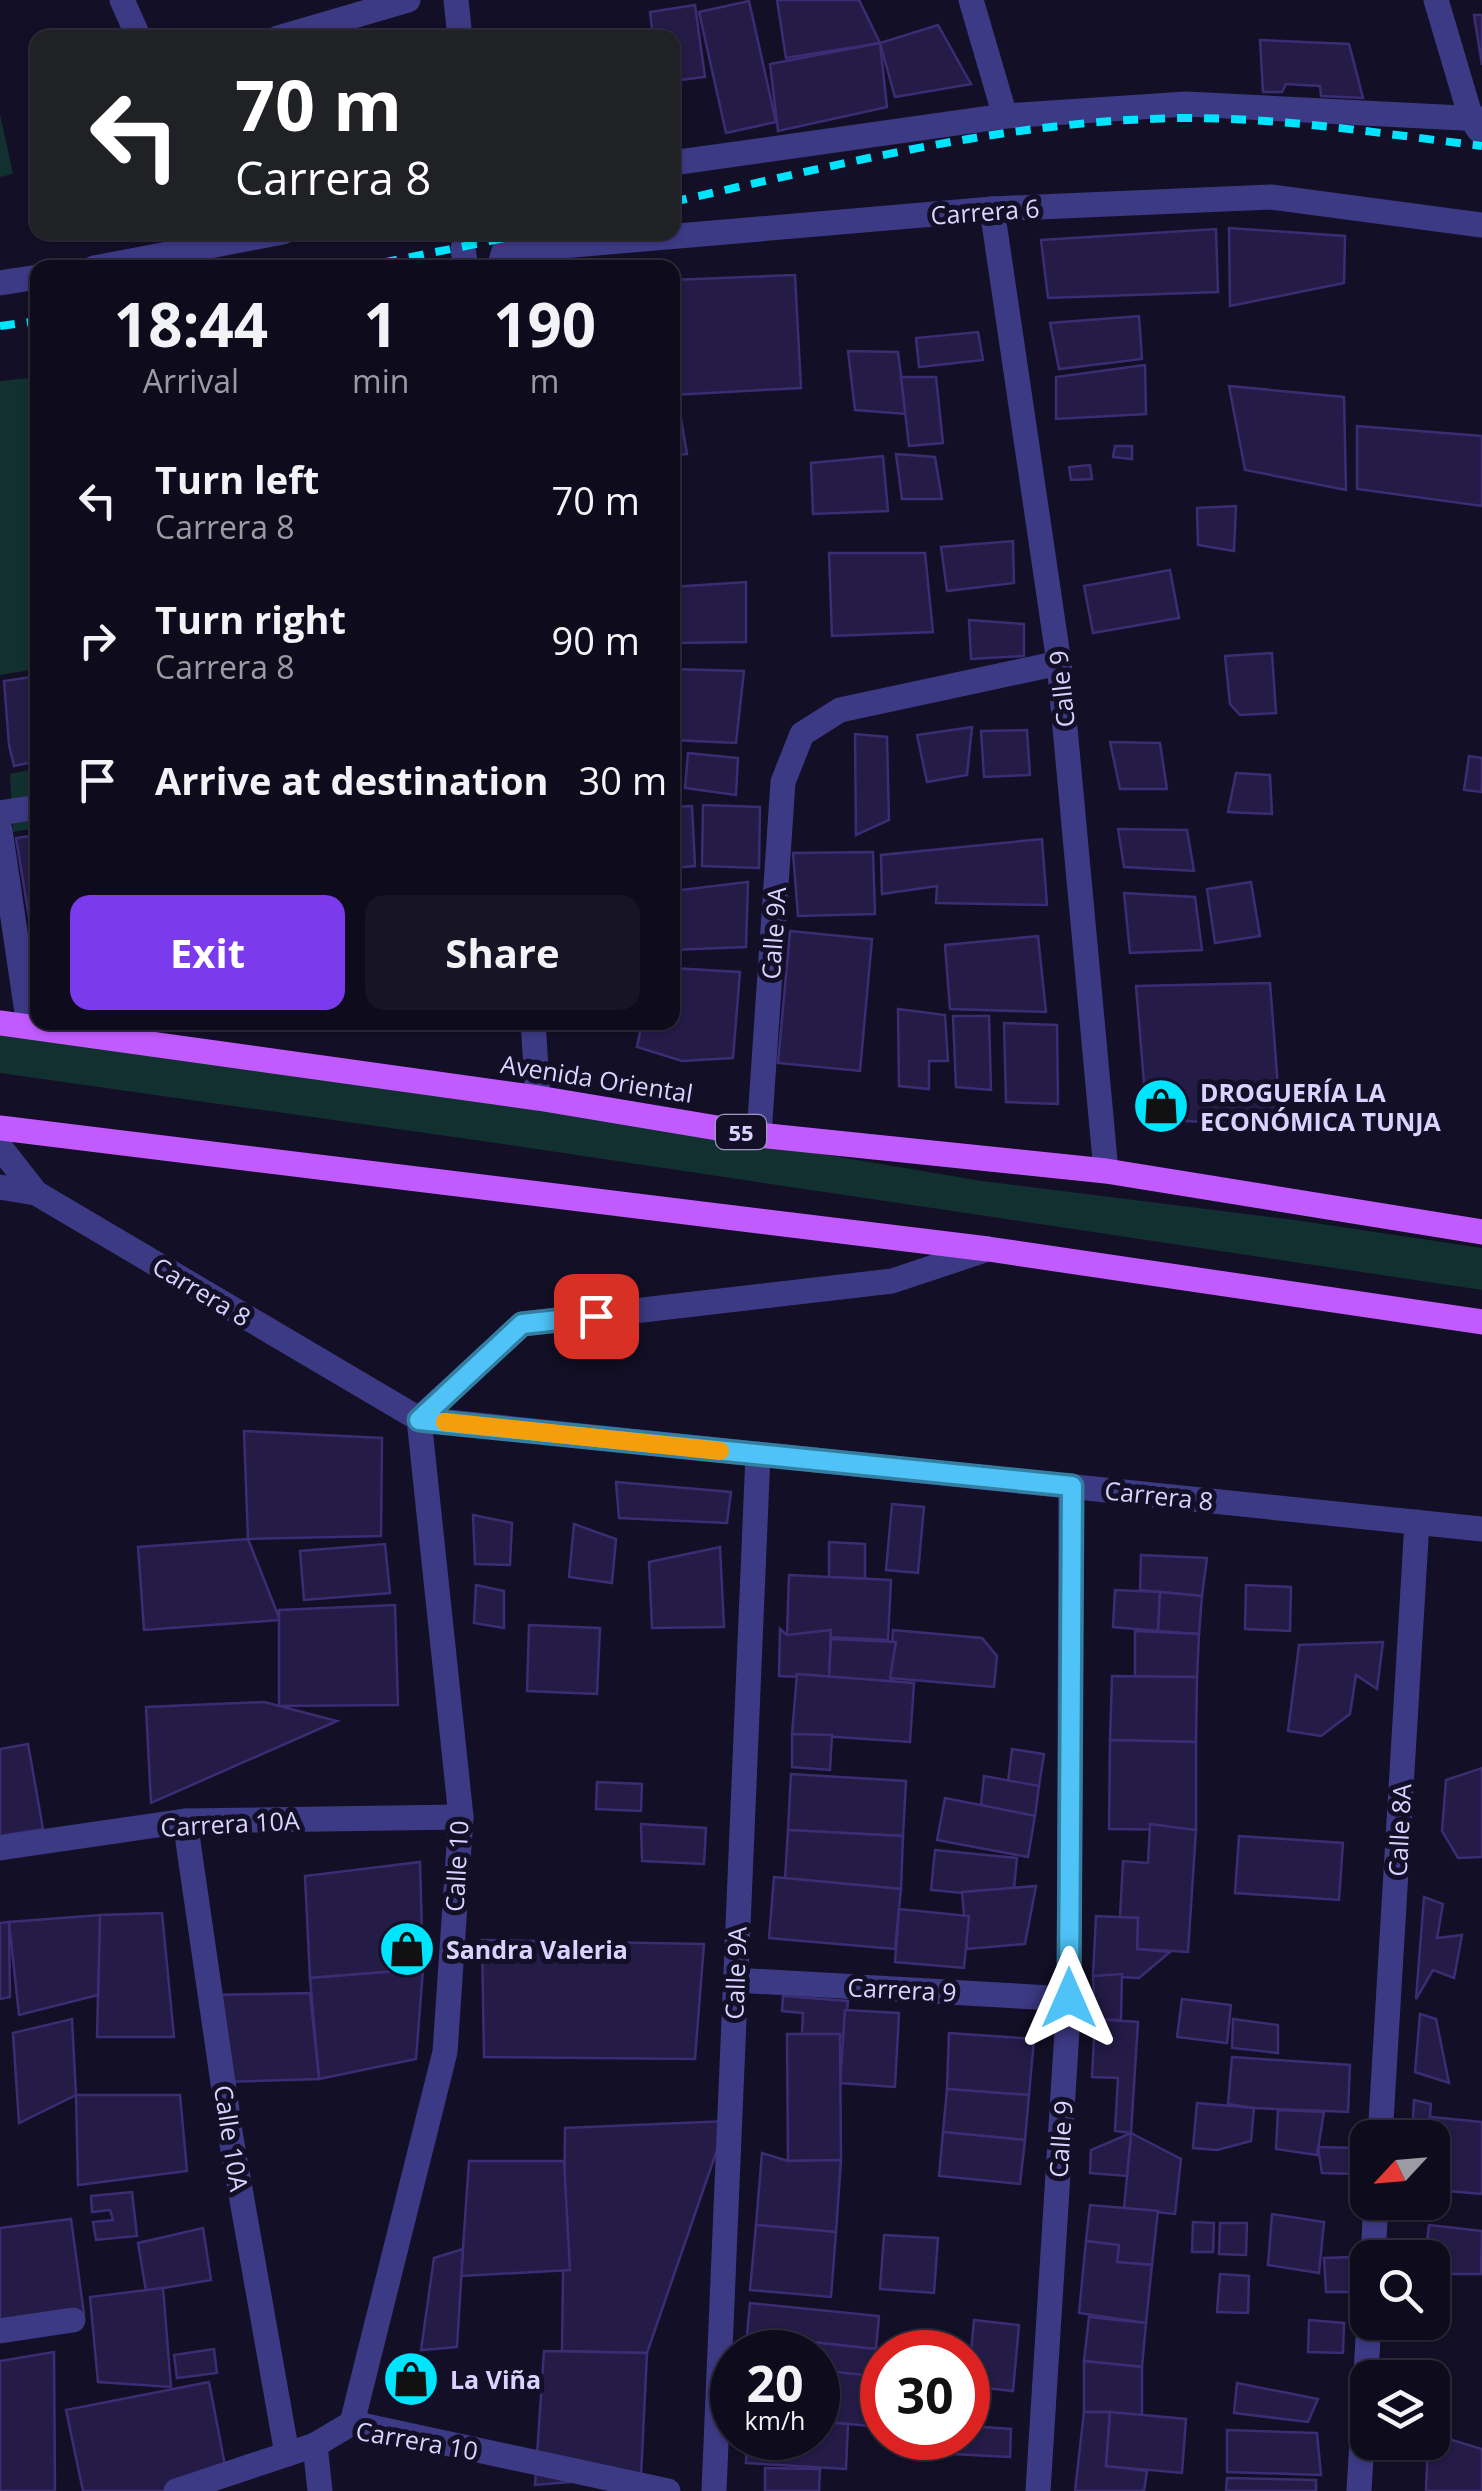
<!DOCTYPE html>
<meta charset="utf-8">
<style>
body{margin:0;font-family:"Open Sans",sans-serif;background:#171425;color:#f1f3f6;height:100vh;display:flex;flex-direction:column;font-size:38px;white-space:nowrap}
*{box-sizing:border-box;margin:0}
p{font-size:32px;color:#9b9ba3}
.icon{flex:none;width:55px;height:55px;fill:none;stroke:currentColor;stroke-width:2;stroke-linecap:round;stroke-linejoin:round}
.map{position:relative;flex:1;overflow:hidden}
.details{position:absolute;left:30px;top:260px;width:650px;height:770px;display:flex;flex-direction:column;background:#0e0b1c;border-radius:20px;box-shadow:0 2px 8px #0004,0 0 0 2px #2e2b3b}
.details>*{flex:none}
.hud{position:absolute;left:30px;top:30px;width:650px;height:210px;border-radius:20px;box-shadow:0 2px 8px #0004,0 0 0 2px #2e2b3b;background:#202124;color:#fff;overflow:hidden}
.needle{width:65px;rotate:244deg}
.fabs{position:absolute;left:1350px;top:2120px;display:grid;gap:20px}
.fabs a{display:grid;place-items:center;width:100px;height:100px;border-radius:20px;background:#0e0b1c;box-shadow:0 2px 8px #0004,0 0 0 2px #2e2b3b;font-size:50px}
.speed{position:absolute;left:710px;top:2330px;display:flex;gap:20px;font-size:50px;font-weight:700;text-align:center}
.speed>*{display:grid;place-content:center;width:130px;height:130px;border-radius:50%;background:#0e0b1c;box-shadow:0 2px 8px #0004,0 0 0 2px #2e2b3b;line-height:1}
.speed small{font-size:25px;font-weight:400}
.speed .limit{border:15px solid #d22;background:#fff;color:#111}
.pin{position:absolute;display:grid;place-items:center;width:85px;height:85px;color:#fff;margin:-42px;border-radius:20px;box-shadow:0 5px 15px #0006}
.me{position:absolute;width:110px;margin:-55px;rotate:0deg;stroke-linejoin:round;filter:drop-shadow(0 0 8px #0008)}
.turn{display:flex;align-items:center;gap:35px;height:210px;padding:0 40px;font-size:45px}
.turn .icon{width:130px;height:130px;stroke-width:2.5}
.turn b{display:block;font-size:70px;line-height:85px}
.eta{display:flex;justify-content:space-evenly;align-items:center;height:170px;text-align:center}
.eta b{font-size:60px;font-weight:700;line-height:70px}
.cta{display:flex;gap:20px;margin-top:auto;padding:20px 40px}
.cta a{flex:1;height:115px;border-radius:20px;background:#7c3aed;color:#fff;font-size:40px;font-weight:700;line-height:115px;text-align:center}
.cta a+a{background:#171425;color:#f1f3f6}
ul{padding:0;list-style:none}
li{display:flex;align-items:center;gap:30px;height:140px;padding:0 40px}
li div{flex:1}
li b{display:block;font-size:38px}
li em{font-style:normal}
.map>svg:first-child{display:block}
.green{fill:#12302f}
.building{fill:#241b47;stroke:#3b2d73;stroke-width:2.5}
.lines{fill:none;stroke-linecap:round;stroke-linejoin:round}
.street{stroke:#3d3a85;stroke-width:25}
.primary{stroke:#c25bff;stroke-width:25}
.rail{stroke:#00e5ff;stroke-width:8;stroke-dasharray:15 12;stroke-linecap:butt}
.route-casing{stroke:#337fa1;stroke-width:25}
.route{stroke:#4fc3f7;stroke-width:18}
.slow{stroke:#f59e0b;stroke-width:18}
.labels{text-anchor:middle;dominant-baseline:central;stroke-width:10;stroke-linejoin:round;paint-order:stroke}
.shield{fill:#130f26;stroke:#9e99be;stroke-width:2.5}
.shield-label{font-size:22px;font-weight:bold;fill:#d9d4ff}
.street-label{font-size:25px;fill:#d9d4ff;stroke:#130f26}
.poi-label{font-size:25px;font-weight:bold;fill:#d9d4ff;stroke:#130f26;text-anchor:start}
</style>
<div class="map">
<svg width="1482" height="2491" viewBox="0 0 1482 2491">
<rect width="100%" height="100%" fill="#130f26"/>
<g class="green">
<polygon points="0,114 13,174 0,177"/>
<polygon points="37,377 37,669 0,675 0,381"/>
<polygon points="37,768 37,828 13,832 10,774"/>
<polygon points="0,1027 502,1100 982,1181 1295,1220 1482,1248 1482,1290 503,1144 0,1073"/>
</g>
<g class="building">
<polygon points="777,0 859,0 880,43 786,58"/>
<polygon points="749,1 776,122 726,133 699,12"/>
<polygon points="695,5 705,77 672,81 672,38 653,38 650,12"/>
<polygon points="1474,15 1482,15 1482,65"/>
<polygon points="938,25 971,84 895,97 880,43"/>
<polygon points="1260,40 1349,44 1363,98 1321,96 1320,86 1286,84 1282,92 1263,92"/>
<polygon points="880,43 887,107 778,131 770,64"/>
<polygon points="1229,228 1345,236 1344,283 1230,306"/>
<polygon points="1216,229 1218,292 1048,298 1041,240"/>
<polygon points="795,275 801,388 672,395 672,280"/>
<polygon points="1139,316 1142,359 1059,369 1050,323"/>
<polygon points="978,332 983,360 919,367 916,338"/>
<polygon points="848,351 898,352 906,414 855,410"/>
<polygon points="1145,365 1146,414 1056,419 1056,377"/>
<polygon points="901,377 936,377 943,443 909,446"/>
<polygon points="1229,386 1344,397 1346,490 1245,470"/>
<polygon points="672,395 677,395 687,454 672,455"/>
<polygon points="1357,426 1482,436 1482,506 1357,489"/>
<polygon points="1115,446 1132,446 1132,459 1113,457"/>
<polygon points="896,454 935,457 942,499 902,499"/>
<polygon points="883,456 888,511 813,514 811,463"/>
<polygon points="1090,465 1092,479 1071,480 1069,467"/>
<polygon points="1236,506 1234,551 1198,545 1197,508"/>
<polygon points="1013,541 1014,583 947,591 941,547"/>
<polygon points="829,553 925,553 933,632 832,636"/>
<polygon points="1170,570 1179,618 1093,633 1084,586"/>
<polygon points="746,582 746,642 675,643 672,587"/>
<polygon points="969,620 1024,624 1024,656 971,659"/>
<polygon points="1272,653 1276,713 1240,715 1230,704 1225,656"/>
<polygon points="672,669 744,671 736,743 672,740"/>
<polygon points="38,676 38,761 14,766 9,745 4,681"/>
<polygon points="972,727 967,775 927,782 917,735"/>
<polygon points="1027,730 1030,775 984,777 981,731"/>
<polygon points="855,734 887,737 889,820 856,835"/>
<polygon points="1110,742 1160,743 1167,789 1120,789"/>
<polygon points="688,753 738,758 736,795 685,788"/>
<polygon points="1469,756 1482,758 1482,792 1464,790"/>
<polygon points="1236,773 1270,775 1272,814 1228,812"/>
<polygon points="703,805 760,807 759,868 702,866"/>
<polygon points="692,806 695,866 672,868 672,807"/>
<polygon points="1118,829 1187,830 1194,871 1124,867"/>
<polygon points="38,835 38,922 30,923 16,838"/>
<polygon points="1042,839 1047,905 936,903 937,886 882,894 881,855"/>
<polygon points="873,852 875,914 798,916 793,853"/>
<polygon points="748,882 746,947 672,950 672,891"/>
<polygon points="1251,882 1260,936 1215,943 1207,889"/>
<polygon points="1124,893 1195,897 1202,950 1130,953"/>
<polygon points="790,931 872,939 860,1071 778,1063"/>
<polygon points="1038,936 1046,1012 950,1009 945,945"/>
<polygon points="672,968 740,972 733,1058 682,1061 637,1047 642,1022 672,1022"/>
<polygon points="1270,983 1281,1126 1147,1119 1136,986"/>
<polygon points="898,1009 945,1015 948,1061 929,1061 929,1089 899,1086"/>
<polygon points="953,1016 989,1016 991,1090 956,1087"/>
<polygon points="568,1022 612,1022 613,1025 569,1030"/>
<polygon points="1004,1023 1057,1025 1058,1104 1006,1102"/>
<polygon points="244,1431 382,1438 381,1536 248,1539"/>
<polygon points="616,1482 731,1492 727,1523 619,1518"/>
<polygon points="892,1504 924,1507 918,1573 886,1570"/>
<polygon points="473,1515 512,1523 510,1565 475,1564"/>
<polygon points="574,1524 616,1539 612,1583 569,1577"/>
<polygon points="248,1539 280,1620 144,1630 138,1547"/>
<polygon points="829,1542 865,1544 865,1579 829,1577"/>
<polygon points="385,1544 390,1593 304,1600 300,1551"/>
<polygon points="720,1547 724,1627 652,1628 649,1562"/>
<polygon points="1141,1555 1207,1558 1202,1596 1140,1590"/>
<polygon points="789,1575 891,1580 888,1640 787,1635"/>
<polygon points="476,1585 504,1591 504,1628 474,1623"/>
<polygon points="1246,1585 1291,1587 1290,1631 1245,1629"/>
<polygon points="1115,1590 1160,1592 1158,1631 1113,1627"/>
<polygon points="1160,1592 1202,1596 1199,1634 1158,1631"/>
<polygon points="395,1605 398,1705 279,1706 279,1610"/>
<polygon points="529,1625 600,1628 597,1694 527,1691"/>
<polygon points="780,1629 787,1635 831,1630 829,1678 779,1676"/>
<polygon points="893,1630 982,1638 997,1656 994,1687 890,1678"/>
<polygon points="1135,1631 1199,1634 1197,1677 1135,1677"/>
<polygon points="831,1639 896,1642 890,1678 895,1682 829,1678"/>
<polygon points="1383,1642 1377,1689 1356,1675 1350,1714 1321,1736 1288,1731 1299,1645"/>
<polygon points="797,1674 914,1683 910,1742 792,1734"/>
<polygon points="1112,1676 1197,1677 1196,1742 1110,1740"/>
<polygon points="264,1702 337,1721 151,1803 146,1707"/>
<polygon points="792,1734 832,1735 830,1770 792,1767"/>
<polygon points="1110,1740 1196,1742 1196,1830 1109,1829"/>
<polygon points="28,1744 43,1829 0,1836 0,1749"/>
<polygon points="1012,1749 1044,1754 1039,1786 1008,1782"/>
<polygon points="1482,1768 1482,1857 1458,1858 1442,1831 1446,1780"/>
<polygon points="791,1774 906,1781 903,1836 788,1830"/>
<polygon points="984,1776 1039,1786 1035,1816 981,1805"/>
<polygon points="597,1782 642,1784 641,1811 596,1809"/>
<polygon points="945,1798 1035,1816 1028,1857 937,1840"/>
<polygon points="641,1824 706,1828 704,1864 642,1861"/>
<polygon points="1150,1824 1196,1830 1188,1952 1137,1949 1138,1918 1120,1918 1123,1861 1148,1863"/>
<polygon points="788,1830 903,1836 901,1889 785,1879"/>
<polygon points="1239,1836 1343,1843 1339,1900 1235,1893"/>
<polygon points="935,1850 1017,1858 1013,1898 931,1890"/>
<polygon points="420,1862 423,1969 310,1978 305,1876"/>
<polygon points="774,1877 901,1889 895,1949 769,1938"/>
<polygon points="1036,1886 1025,1944 967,1949 962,1892"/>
<polygon points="1424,1897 1443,1904 1437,1938 1462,1935 1454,1978 1433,1970 1416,1999"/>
<polygon points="899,1909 969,1916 964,1968 895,1962"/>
<polygon points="162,1913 174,2037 97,2037 100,1915"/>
<polygon points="100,1915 98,1995 19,2015 9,1922"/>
<polygon points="1096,1916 1138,1918 1137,1949 1170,1952 1139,1978 1093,1976"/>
<polygon points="9,1922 10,1997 0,1999 0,1923"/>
<polygon points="482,1940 704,1944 695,2059 484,2057"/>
<polygon points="423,1969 416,2059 319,2079 310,1978"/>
<polygon points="1122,1974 1121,2020 1095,2019 1093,1976"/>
<polygon points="310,1993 319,2079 223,2082 213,1995"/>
<polygon points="783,1996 848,2001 845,2037 802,2034 803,2013 782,2011"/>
<polygon points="1182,1999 1231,2005 1227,2043 1177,2037"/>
<polygon points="845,2010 899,2013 895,2087 840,2083"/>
<polygon points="1420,2014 1436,2019 1449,2083 1415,2072"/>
<polygon points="72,2019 76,2095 19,2123 13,2033"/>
<polygon points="1095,2019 1138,2022 1131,2133 1115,2131 1118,2078 1092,2077"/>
<polygon points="1233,2019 1278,2025 1278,2053 1232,2048"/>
<polygon points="949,2033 1034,2039 1029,2095 947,2089"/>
<polygon points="787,2034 840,2034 841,2160 788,2161"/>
<polygon points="1232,2057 1350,2065 1348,2112 1254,2108 1228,2104"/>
<polygon points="947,2089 1029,2095 1025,2140 943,2132"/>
<polygon points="76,2095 180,2095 187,2171 78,2185"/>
<polygon points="1414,2100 1431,2104 1428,2138 1412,2138"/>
<polygon points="1197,2103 1254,2108 1251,2141 1217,2150 1193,2148"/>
<polygon points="1278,2110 1324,2112 1317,2155 1276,2149"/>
<polygon points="1432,2117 1482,2122 1482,2194 1448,2191 1447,2151 1432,2148"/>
<polygon points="727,2121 647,2353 562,2351 565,2128"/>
<polygon points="943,2132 1025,2140 1020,2184 939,2176"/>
<polygon points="1131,2133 1181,2159 1175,2214 1124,2209"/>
<polygon points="1131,2133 1127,2176 1090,2173 1091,2150"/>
<polygon points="1318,2147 1355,2148 1356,2174 1322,2173"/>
<polygon points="762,2153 788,2161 841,2160 836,2232 756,2225"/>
<polygon points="469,2161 564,2161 570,2270 461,2276"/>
<polygon points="132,2192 137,2236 96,2240 93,2222 113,2220 110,2210 92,2212 91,2196"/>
<polygon points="1090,2205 1158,2211 1152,2265 1117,2262 1119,2245 1086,2241"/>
<polygon points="1272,2214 1324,2222 1319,2273 1268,2265"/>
<polygon points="71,2219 84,2314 0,2325 0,2228"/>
<polygon points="1193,2222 1214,2223 1213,2252 1192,2252"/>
<polygon points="1220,2223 1247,2223 1246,2255 1219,2254"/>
<polygon points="756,2225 836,2232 831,2297 750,2290"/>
<polygon points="1429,2225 1482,2231 1481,2274 1438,2274 1440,2254 1426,2251"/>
<polygon points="203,2228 211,2280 146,2291 138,2243"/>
<polygon points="884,2235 938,2238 934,2293 880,2289"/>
<polygon points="1086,2241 1119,2245 1117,2262 1152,2265 1146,2323 1079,2313"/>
<polygon points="463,2249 457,2347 421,2350 434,2258"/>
<polygon points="1350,2257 1353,2292 1326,2292 1324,2258"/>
<polygon points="1220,2274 1249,2276 1248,2313 1217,2312"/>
<polygon points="163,2288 171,2387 98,2382 90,2297"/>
<polygon points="750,2303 879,2316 876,2349 747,2335"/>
<polygon points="1089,2317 1146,2323 1142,2367 1084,2361"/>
<polygon points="974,2320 1019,2325 1013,2391 968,2386"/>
<polygon points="1309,2320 1344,2323 1343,2353 1308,2352"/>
<polygon points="747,2335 876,2349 874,2376 818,2372 818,2352 743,2352"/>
<polygon points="214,2349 217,2373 177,2378 174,2355"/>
<polygon points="544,2351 647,2353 641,2476 535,2485"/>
<polygon points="54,2352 55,2491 0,2491 0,2361"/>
<polygon points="1084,2361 1142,2367 1142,2424 1110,2412 1084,2412"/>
<polygon points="818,2370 874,2376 869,2426 818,2421"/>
<polygon points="209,2382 228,2481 174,2491 83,2491 66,2410"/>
<polygon points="1432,2382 1451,2386 1447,2418 1432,2417"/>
<polygon points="1237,2383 1318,2399 1308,2422 1234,2413"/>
<polygon points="1084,2412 1110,2412 1106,2466 1147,2471 1144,2491 1075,2491"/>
<polygon points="1110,2412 1186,2419 1182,2473 1106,2466"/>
<polygon points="818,2422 848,2424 846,2469 746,2463 747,2438 818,2438"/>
<polygon points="968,2426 1011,2429 1010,2457 932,2453 933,2438 968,2438"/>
<polygon points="1227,2430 1317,2433 1321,2475 1227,2472"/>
<polygon points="1432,2434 1482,2449 1482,2491 1426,2491 1428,2442 1432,2442"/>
<polygon points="765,2468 820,2469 819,2491 765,2491"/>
<polygon points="1227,2478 1316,2480 1316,2491 1226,2491"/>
</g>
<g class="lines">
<g class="street">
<polyline points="122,0 139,38"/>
<polyline points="456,0 460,38"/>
<polyline points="971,0 1005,116"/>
<polyline points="1436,0 1471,118 1479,130"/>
<polyline points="278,38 408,0"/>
<polyline points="672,163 1005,116 1186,104 1482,119"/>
<polyline points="992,209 1059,663 1106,1171"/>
<polyline points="94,268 283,232"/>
<polyline points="466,268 463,249 468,232"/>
<polyline points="499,268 504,251 992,209 1271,197 1482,225"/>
<polyline points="0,283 38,277"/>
<polyline points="0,813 38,807"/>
<polyline points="0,830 29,1026"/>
<polyline points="533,1022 538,1098"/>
<polyline points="759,1135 783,782 802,734 840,710 1059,663"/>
<polyline points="0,1147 36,1193 419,1419 1482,1529"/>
<polyline points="0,1187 36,1193"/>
<polyline points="419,1419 522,1324 892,1281 988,1249"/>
<polyline points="185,1821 231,2138 287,2454"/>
<polyline points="0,1848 185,1821 461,1817"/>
<polyline points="735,1980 1069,1999"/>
<polyline points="1380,2138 1417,1522"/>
<polyline points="1373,2258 1376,2202"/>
<polyline points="0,2331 73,2320"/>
<polyline points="352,2423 445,2052 461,1817 419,1419"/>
<polyline points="315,2445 320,2491"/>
<polyline points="176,2491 315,2445 352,2423 668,2491"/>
<polyline points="714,2491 758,1454"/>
<polyline points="1038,2491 1069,1999 1071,1486"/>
<polyline points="1359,2491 1369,2322"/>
</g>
<g class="primary">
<polyline points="0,1023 538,1098 759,1135 1106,1171 1482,1232"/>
<polyline points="0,1128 988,1249 1482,1322"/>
</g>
<g class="rail">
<path d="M672,202C843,164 1012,119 1188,118C1286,118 1385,134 1482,146"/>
<polyline points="356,268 535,232"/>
<polyline points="0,326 38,321"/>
</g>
</g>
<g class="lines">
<g class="route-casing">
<polyline id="route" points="596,1316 522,1324 419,1420 1072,1486 1069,1998"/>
</g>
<use href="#route" class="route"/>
<polyline class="slow" points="445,1422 720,1451"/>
</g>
<defs>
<g id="shop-disc" transform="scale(2.875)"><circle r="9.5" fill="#00e5ff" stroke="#130f26"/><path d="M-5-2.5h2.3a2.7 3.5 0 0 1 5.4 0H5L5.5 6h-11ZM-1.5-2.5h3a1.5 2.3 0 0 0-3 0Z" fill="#111"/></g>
</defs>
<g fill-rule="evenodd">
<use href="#shop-disc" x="1161" y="1106"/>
<use href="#shop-disc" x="407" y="1949"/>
<use href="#shop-disc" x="411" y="2379"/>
</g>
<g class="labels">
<rect class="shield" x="716" y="1115" width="50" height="34" rx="8"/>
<g class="shield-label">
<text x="741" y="1132">55</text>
</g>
<g class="street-label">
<text transform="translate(985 211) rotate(-4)">Carrera 6</text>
<text transform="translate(1061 689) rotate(-96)">Calle 9</text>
<text transform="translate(773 933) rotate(-86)">Calle 9A</text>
<text transform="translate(597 1078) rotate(9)">Avenida Oriental</text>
<text transform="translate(202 1291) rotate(31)">Carrera 8</text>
<text transform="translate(1159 1495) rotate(6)">Carrera 8</text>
<text transform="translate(230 1823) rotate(-3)">Carrera 10A</text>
<text transform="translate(1399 1830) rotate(-87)">Calle 8A</text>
<text transform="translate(456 1866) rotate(-87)">Calle 10</text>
<text transform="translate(735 1973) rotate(-88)">Calle 9A</text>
<text transform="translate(902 1989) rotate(3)">Carrera 9</text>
<text transform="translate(232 2138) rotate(81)">Calle 10A</text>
<text transform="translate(1060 2139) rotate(-86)">Calle 9</text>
<text transform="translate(417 2440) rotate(10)">Carrera 10</text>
</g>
<g class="poi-label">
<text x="1200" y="1092">DROGUERÍA LA<tspan x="1200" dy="29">ECONÓMICA TUNJA</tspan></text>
<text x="446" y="1949">Sandra Valeria</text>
<text x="450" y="2379">La Viña</text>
</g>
</g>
</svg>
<div class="fabs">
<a><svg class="needle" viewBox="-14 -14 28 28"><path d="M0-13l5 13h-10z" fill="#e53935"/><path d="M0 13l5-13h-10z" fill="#9b9ba3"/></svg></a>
<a><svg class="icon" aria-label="search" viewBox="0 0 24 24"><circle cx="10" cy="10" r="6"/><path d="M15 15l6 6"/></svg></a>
<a><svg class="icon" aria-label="layers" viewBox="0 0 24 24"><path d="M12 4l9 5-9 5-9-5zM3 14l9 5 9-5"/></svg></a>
</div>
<div class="speed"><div>20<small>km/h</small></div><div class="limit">30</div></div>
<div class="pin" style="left:596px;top:1316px;background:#d93025"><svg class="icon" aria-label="arrive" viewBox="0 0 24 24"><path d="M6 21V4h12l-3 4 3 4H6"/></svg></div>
<svg class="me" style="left:1069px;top:1998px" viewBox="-20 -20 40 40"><path d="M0-17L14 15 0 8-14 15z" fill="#4fc3f7" stroke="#fff" stroke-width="4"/></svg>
<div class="hud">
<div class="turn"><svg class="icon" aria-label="left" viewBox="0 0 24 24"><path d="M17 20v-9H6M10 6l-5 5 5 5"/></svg><div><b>70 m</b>Carrera 8</div></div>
</div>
<section class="details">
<div class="eta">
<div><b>18:44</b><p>Arrival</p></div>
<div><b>1</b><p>min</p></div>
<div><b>190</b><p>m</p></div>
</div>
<ul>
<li><svg class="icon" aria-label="left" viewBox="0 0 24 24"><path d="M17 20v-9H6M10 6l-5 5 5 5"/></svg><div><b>Turn left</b><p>Carrera 8</p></div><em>70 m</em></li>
<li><svg class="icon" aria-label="right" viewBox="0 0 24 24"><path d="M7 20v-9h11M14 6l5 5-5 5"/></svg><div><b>Turn right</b><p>Carrera 8</p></div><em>90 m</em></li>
<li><svg class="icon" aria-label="arrive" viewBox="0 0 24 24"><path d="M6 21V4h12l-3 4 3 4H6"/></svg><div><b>Arrive at destination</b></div><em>30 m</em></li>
</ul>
<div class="cta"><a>Exit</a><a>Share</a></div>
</section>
</div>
